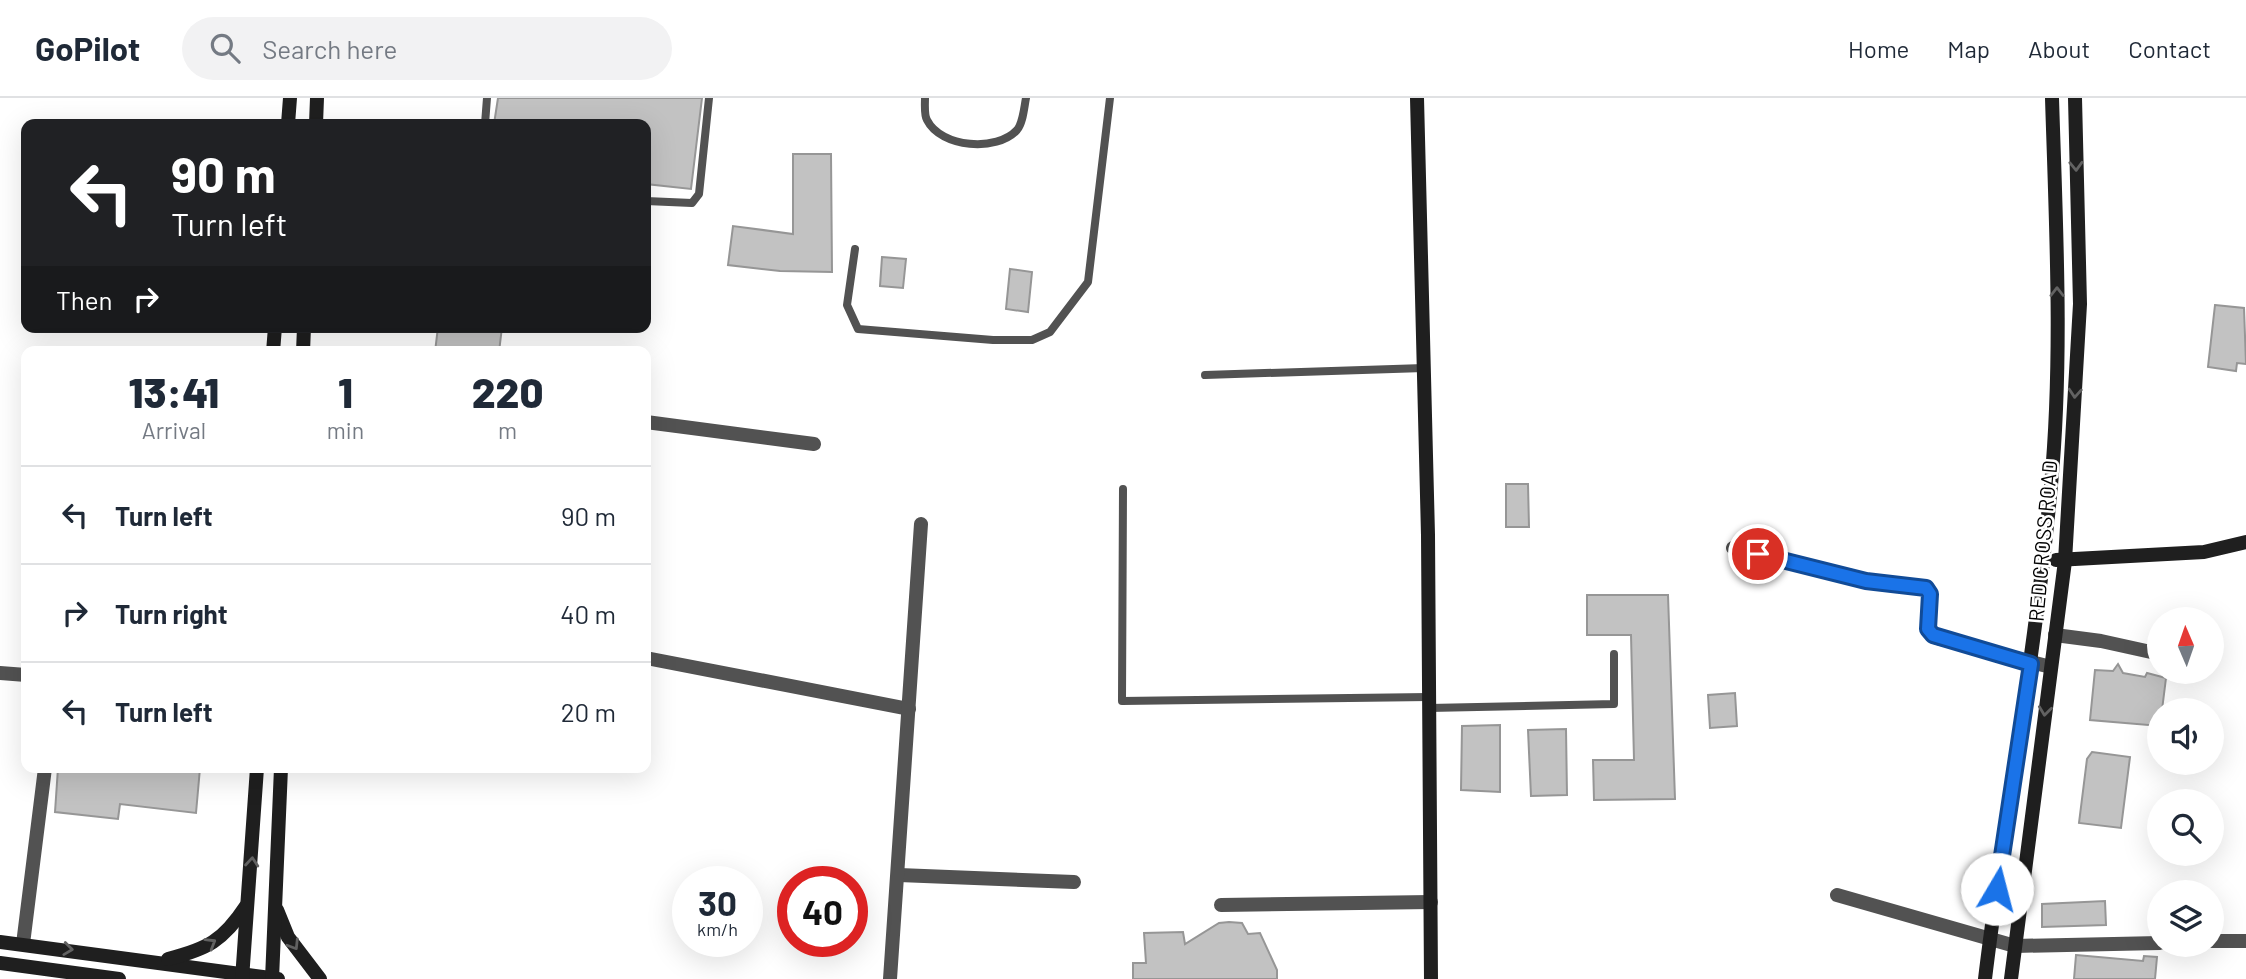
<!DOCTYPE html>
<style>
body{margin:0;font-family:Barlow,sans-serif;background:#f2f2f3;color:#1f2937;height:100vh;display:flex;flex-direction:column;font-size:26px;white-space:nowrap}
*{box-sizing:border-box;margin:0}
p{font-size:23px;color:#747a83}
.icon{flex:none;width:38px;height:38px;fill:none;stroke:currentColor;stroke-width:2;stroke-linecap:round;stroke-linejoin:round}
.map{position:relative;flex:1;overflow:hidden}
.panel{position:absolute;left:21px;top:248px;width:630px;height:427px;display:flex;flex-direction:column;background:#fff;border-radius:14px;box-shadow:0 7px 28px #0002}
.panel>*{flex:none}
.guide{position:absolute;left:21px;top:21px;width:630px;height:214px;border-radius:14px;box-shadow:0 7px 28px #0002;background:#202124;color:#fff;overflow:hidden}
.needle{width:46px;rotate:358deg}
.controls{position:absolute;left:2147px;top:509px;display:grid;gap:14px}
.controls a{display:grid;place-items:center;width:77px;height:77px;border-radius:50%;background:#fff;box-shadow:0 7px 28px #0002;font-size:35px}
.speed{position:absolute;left:672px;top:768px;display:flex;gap:14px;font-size:35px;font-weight:700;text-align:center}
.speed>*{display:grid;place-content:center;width:91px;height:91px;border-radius:50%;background:#fff;box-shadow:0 7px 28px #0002;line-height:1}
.speed small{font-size:18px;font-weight:400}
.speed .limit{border:10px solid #d22;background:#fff;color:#111}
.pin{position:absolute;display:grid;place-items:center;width:60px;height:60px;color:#fff;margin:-30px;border:4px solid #fff;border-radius:50%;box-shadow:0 2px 7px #0007}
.me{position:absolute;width:77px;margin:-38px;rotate:8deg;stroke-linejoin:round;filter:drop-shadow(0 0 5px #0008)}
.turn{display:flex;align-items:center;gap:24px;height:147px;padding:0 35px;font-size:32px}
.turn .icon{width:91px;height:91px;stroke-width:2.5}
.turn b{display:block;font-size:49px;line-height:60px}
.then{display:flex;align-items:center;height:66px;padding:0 35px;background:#0003;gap:14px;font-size:26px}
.eta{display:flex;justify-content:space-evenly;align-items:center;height:119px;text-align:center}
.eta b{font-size:42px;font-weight:800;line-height:49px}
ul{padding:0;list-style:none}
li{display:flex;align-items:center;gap:21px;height:98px;padding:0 35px;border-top:2px solid #e0e1e3}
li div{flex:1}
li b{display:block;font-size:26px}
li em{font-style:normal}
header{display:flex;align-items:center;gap:42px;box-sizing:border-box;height:98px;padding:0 35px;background:#fff;border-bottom:2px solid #e0e1e3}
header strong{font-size:33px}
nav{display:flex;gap:38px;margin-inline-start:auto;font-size:24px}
.search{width:490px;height:63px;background:#f2f2f3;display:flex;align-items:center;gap:18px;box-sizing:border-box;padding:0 24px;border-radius:38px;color:#747a83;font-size:26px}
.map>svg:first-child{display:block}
.building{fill:#c2c2c2;stroke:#969696;stroke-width:2}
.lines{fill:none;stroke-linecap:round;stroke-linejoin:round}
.lane{stroke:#525252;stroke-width:8}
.street{stroke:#525252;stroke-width:14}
.secondary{stroke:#1f1f1f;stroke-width:14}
.oneway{stroke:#626262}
.route-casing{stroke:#114b97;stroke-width:18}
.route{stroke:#1a73e8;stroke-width:12}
.labels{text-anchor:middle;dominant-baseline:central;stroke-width:5;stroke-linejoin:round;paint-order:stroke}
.street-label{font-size:21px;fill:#000;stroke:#fff}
</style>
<header>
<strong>GoPilot</strong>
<div class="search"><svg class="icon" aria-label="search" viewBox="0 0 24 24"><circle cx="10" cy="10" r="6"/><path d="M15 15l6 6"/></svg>Search here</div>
<nav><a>Home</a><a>Map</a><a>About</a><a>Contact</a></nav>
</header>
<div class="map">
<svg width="2246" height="881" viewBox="0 0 2246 881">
<rect width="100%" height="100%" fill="#fff"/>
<g class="building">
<polygon points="498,0 702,0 691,91 646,86 646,26 494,26"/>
<polygon points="793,56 831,56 832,174 780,173 728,167 733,128 793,136"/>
<polygon points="882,159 906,161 903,190 880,188"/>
<polygon points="1010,171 1032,174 1028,214 1006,211"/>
<polygon points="2215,207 2244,210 2246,266 2237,265 2236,273 2208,269"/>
<polygon points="438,229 502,229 499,254 435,254"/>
<polygon points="1506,386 1528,386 1529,429 1506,429"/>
<polygon points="1587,497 1668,497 1675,701 1594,702 1593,662 1634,662 1631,537 1587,537"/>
<polygon points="2118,566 2123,575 2145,579 2147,575 2166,580 2160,628 2090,622 2095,572 2113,573"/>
<polygon points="1735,595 1737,628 1710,630 1708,597"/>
<polygon points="1500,627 1500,694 1461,692 1462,628"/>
<polygon points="1566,631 1567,697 1531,698 1528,632"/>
<polygon points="2092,654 2130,659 2121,730 2079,725 2087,661"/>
<polygon points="58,670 200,670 196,715 120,706 118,721 55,714"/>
<polygon points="2105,803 2106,827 2042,829 2042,806"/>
<polygon points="1229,824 1242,825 1248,836 1260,835 1277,872 1277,881 1133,881 1133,865 1146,865 1144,835 1183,834 1185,846 1219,825"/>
<polygon points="2076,857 2143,863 2144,858 2157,859 2155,881 2074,881"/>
</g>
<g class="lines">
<g class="lane">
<path d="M925,0C925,6 924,17 927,22C941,50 997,54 1017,32C1023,25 1024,10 1026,0"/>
<polyline points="485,26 487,0"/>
<polyline points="646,103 692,105 699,96 709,0"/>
<polyline points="855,151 847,207 858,231 993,242 1032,242 1050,234 1088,184 1110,0"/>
<polyline points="1205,277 1424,270"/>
<polyline points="1123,391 1122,603 1429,599"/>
<polyline points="1429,610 1614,606 1614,556"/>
</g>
<g class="street">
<polyline points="646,324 814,346"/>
<polyline points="1733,450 1866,483 1926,490 1930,496 1929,531 1937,540 2051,569"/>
<polyline points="2055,537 2101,543 2160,556"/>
<polyline points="646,560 909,611"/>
<polyline points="0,575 26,577"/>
<polyline points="899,777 1074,784"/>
<polyline points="1837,797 2015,848 2160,845"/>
<polyline points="1221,807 1431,804"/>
<polyline points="2212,843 2246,843"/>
<polyline points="23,846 45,670"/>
<polyline points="890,881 921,426"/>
</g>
<g class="secondary">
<polyline points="1417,0 1428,437 1431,881"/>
<polyline points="288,26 290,0"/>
<polyline points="316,26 317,0"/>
<polyline points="273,254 275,229"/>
<polyline points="303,254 304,229"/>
<polyline points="2056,462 2204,454 2246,444"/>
<polyline points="277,812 288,839 320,881"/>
<polyline points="0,844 278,881"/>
<path d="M168,861C207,851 223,843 246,808"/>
<polyline points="0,865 119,881"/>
<polyline points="242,881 257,670"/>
<polyline points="272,881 281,670"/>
<path d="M1985,881C2005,716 2036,553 2051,387C2063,259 2056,129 2052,0"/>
<polyline points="2011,881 2065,463 2080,206 2075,0"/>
</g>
</g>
<defs><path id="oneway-chevron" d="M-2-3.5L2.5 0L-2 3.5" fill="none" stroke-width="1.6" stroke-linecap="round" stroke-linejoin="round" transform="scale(1.75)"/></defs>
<g class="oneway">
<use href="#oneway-chevron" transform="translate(2076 68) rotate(88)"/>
<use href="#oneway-chevron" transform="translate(2057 194) rotate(-90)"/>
<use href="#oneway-chevron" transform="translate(2075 295) rotate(94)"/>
<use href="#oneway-chevron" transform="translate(2045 613) rotate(97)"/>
<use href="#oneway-chevron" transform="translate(252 764) rotate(-85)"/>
<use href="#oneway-chevron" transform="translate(211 845) rotate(-31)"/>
<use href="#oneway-chevron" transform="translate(294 847) rotate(58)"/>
<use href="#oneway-chevron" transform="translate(68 851) rotate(7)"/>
</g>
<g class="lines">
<g class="route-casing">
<polyline id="route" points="1758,456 1866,483 1926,490 1930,496 1928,531 1933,537 2031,566 1997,791"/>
</g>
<use href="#route" class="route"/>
</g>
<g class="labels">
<g class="street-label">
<text transform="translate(2042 443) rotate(-85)">RED CROSS ROAD</text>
</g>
</g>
</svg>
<div class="controls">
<a><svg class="needle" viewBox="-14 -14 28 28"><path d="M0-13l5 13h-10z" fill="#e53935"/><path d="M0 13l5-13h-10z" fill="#747a83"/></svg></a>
<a><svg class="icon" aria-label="sound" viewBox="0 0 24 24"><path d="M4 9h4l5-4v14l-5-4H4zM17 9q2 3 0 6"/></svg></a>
<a><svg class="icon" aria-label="search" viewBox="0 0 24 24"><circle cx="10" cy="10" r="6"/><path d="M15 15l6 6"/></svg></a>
<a><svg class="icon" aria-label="layers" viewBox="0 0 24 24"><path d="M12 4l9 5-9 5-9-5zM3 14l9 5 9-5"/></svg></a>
</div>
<div class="speed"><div>30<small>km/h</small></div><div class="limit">40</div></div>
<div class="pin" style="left:1758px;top:456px;background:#d93025"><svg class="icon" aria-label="arrive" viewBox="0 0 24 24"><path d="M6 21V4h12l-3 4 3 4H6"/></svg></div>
<svg class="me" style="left:1997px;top:791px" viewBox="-20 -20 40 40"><circle r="19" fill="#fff"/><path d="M0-13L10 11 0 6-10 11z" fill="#1a73e8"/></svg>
<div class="guide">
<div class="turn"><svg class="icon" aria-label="left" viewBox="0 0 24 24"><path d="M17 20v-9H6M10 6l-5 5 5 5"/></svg><div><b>90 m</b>Turn left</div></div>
<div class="then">Then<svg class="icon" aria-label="right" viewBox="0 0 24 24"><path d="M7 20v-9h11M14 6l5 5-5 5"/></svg></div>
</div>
<section class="panel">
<div class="eta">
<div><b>13:41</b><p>Arrival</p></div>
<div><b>1</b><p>min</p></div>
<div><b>220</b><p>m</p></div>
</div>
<ul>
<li><svg class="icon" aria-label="left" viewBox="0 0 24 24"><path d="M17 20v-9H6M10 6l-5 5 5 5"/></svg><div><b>Turn left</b></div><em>90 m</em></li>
<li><svg class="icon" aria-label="right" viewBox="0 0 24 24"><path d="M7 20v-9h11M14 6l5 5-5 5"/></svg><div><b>Turn right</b></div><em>40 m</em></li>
<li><svg class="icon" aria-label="left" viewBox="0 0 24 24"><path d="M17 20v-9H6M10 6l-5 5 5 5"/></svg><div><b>Turn left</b></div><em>20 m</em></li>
</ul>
</section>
</div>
